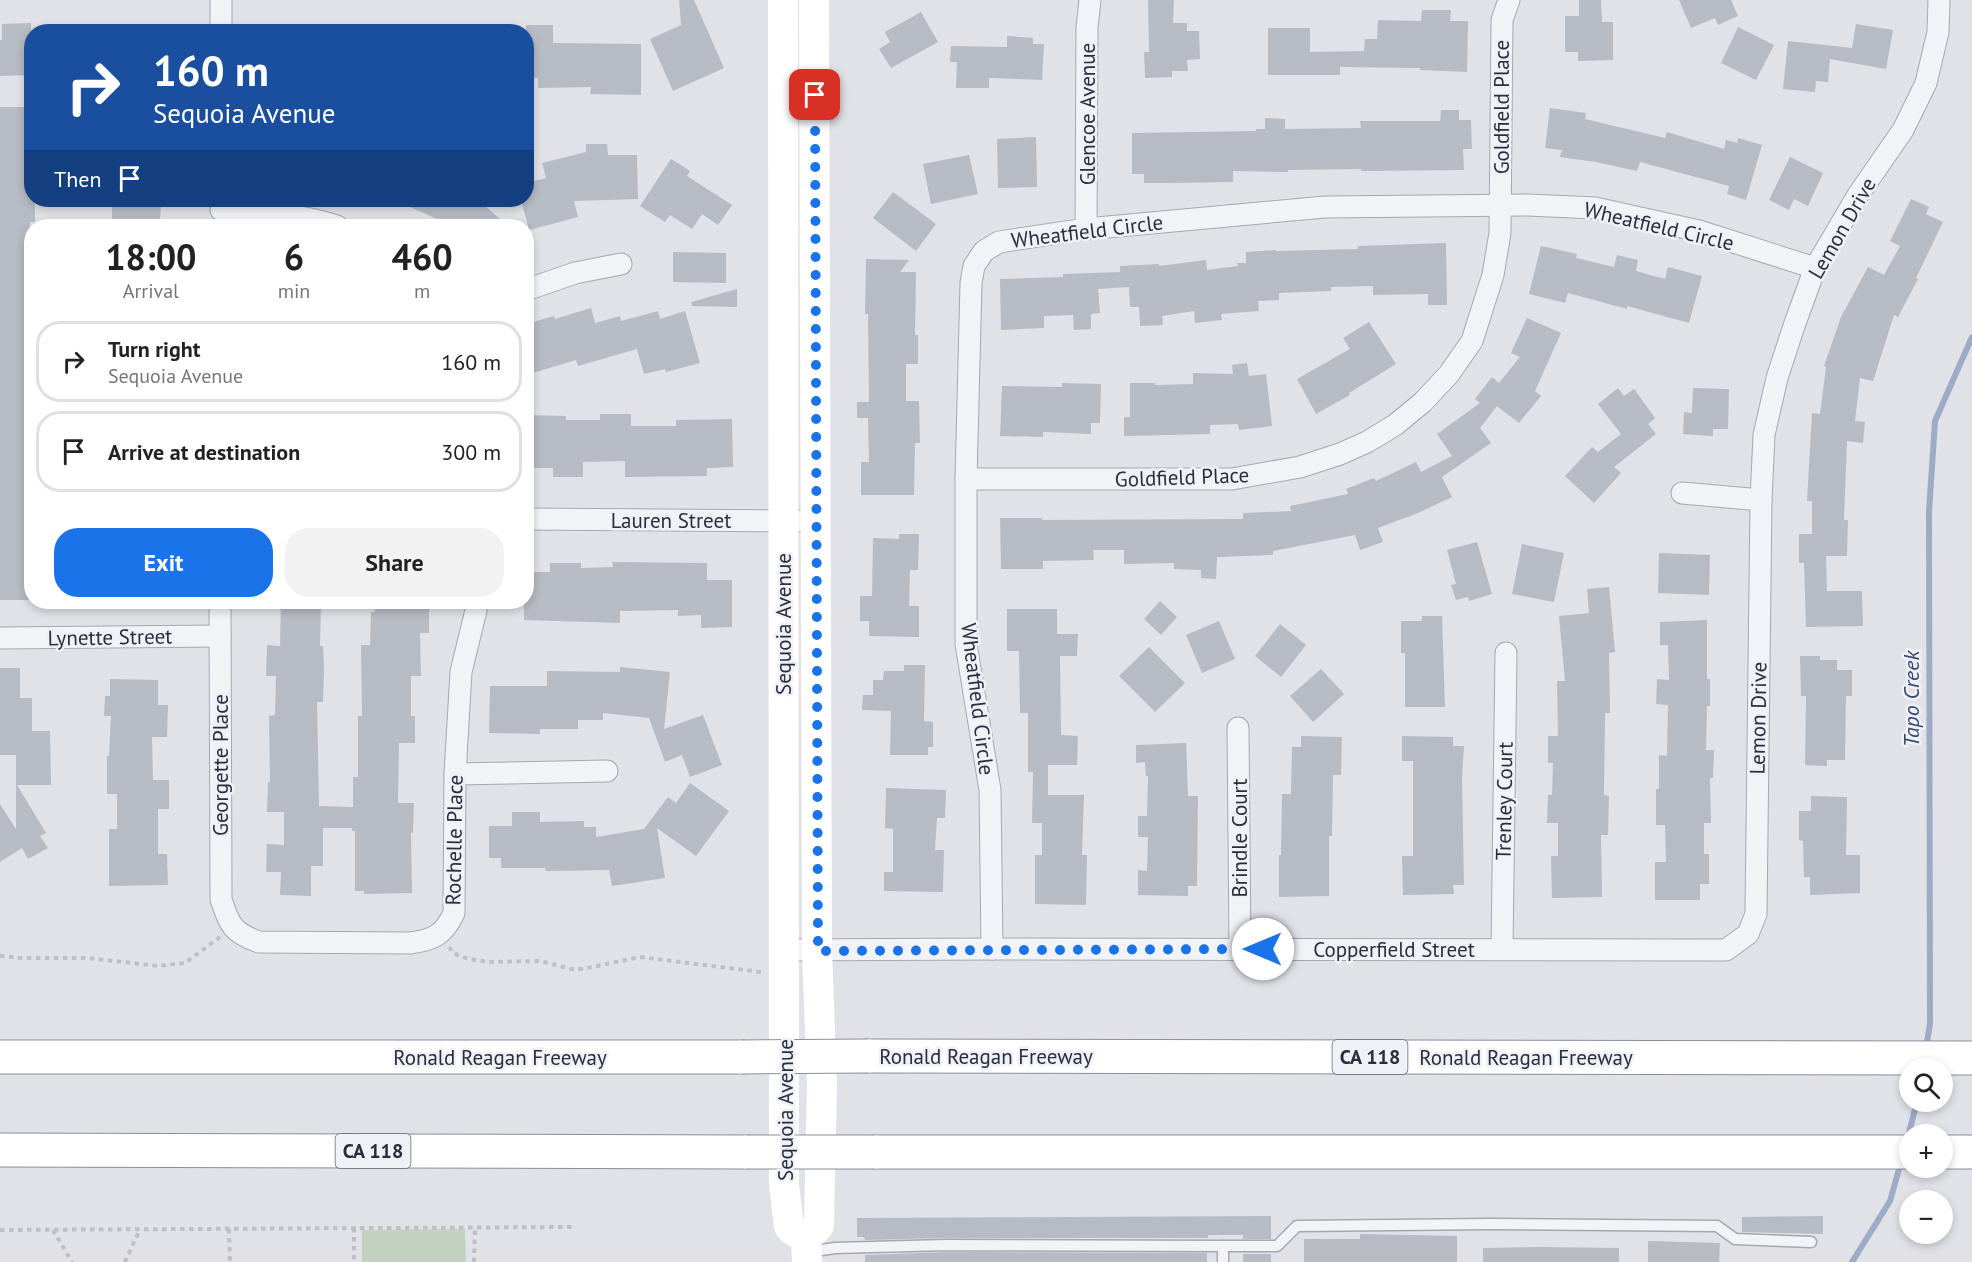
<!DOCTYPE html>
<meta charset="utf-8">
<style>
body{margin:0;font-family:"PT Sans",sans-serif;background:#f2f2f2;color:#222;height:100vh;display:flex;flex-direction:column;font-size:22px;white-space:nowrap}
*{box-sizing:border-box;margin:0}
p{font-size:20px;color:#767676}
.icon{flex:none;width:33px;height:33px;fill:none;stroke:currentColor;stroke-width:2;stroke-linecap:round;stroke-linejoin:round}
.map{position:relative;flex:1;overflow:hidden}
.drawer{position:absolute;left:24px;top:219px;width:510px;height:390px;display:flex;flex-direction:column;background:#fff;border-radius:24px;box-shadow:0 3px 9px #0003}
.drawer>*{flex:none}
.guide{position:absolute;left:24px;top:24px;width:510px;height:183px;border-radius:24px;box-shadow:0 3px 9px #0003;background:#1a4fa0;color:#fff;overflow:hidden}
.tools{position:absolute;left:1899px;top:1058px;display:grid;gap:12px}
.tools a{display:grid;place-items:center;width:54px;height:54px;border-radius:50%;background:#fff;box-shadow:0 3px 9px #0003;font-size:30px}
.pin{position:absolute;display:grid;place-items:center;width:51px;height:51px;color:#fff;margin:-26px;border-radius:12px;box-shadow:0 3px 9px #0006}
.me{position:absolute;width:66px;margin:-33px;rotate:270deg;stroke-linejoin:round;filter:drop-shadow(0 0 4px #0008)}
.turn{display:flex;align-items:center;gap:21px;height:126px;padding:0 30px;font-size:27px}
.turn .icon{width:78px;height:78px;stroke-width:2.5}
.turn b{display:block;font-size:42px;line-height:51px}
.then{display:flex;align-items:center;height:57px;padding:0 30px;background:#0003;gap:12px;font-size:22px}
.eta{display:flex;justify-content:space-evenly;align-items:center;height:102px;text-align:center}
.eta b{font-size:36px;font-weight:600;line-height:42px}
.action{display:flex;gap:12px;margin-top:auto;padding:12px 30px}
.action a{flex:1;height:69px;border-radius:24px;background:#1a73e8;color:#fff;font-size:24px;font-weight:600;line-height:69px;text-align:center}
.action a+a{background:#f2f2f2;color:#222}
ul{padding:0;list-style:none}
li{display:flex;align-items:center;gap:18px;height:81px;margin:0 12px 9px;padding:0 18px;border:3px solid #e0e0e0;border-radius:24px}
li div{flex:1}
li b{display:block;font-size:22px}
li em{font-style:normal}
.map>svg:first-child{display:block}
.green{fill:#c3d1c1}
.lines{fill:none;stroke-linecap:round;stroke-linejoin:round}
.stream{stroke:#9cacc6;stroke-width:6}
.building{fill:#b7bbc4}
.service-casing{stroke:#a5a8b2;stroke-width:13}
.minor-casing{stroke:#a5a8b2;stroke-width:23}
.motorway-casing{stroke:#888e9e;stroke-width:35}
.path{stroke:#bec0c6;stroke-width:4;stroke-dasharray:4.5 4.5;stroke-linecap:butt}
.service{stroke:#f2f3f6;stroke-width:10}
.minor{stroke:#f2f3f6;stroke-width:21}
.secondary{stroke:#fff;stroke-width:30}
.motorway{stroke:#fff;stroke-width:33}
.motorway-bridge-casing{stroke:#888e9e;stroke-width:35;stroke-linecap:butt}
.motorway-bridge{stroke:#fff;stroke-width:33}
.route{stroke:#1a73e8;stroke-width:10;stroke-dasharray:0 18}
.labels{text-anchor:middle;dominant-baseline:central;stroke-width:5;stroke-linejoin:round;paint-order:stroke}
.shield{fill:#eff1f6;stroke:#646875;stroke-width:1.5}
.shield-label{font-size:20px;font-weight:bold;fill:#292e3e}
.street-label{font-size:21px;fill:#292e3e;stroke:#eff1f6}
.water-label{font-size:22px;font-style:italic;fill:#364970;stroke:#eff1f6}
</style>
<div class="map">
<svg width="1972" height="1262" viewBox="0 0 1972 1262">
<rect width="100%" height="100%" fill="#e0e2e8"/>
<polygon class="green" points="465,1229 466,1262 362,1262 362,1230"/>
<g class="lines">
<g class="stream">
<polyline points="1926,1048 1930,1024 1929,512 1935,421 1972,337"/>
<polyline points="1907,1141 1917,1101"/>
<polyline points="1852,1262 1890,1201 1901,1162"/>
</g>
</g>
<g class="building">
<polygon points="679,0 694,0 724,68 673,91 650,39 681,25"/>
<polygon points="1148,0 1174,0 1173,23 1187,23 1187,31 1199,31 1200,59 1187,60 1188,71 1172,71 1172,77 1145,78 1144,52 1149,52"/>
<polygon points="1579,0 1601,0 1602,22 1613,22 1613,60 1578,61 1578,52 1565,52 1565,16 1579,16"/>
<polygon points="1679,0 1731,0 1738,16 1718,25 1715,18 1691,28"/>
<polygon points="1422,10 1451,10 1450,21 1468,21 1467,72 1420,70 1420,68 1340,67 1340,75 1268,75 1268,28 1310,28 1310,52 1364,51 1365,39 1377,39 1378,20 1421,21"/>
<polygon points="921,12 938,42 891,68 879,49 890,42 885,32"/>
<polygon points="31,23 32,75 0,76 0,40 2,40 2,24"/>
<polygon points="1856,24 1893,30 1886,69 1830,59 1828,82 1816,81 1815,92 1783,89 1788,41 1852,48"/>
<polygon points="526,25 553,25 553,43 641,44 641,95 590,94 591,87 538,88 538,78 526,78"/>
<polygon points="1738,27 1774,45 1756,80 1721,63"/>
<polygon points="1007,36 1033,38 1033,44 1044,44 1042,80 989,78 989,88 956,88 957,62 950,62 951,46 1007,47"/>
<polygon points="0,107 26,107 26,117 32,117 32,200 35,200 35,222 30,222 28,295 32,295 32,349 29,349 28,384 32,384 32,507 27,507 26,548 32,548 32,600 0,600"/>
<polygon points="1550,108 1586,113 1585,119 1665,138 1667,132 1724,149 1726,140 1737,143 1738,138 1762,145 1746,200 1727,194 1729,186 1640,162 1637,171 1596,162 1560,157 1562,150 1545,148"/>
<polygon points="1441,110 1459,110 1459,120 1471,120 1472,149 1463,149 1464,170 1361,171 1361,169 1288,170 1288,172 1233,171 1233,182 1171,183 1144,183 1144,174 1132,174 1132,133 1256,131 1256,129 1265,129 1265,118 1285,119 1285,129 1361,128 1360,121 1440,121"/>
<polygon points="1036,137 1037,187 998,188 997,139"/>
<polygon points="586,144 607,144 608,155 637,155 638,199 574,201 578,217 529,230 521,200 526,200 526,183 546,178 542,163 586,152"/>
<polygon points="969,155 978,194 931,204 923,164"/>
<polygon points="1790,157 1823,173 1808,206 1794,199 1789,210 1769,200"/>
<polygon points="671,159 690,171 687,176 732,205 718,225 702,214 692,229 670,215 665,222 640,206"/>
<polygon points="893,192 936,224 916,251 873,218"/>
<polygon points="1911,199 1929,207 1926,214 1943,222 1916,278 1918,279 1898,317 1894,315 1873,381 1860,378 1855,421 1865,422 1863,443 1847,441 1844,520 1848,520 1847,556 1826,556 1827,591 1862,591 1863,626 1806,627 1804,563 1799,563 1799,534 1812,534 1812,501 1807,501 1812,413 1820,414 1826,367 1824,366 1841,317 1868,267 1884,275 1900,246 1890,241"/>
<polygon points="112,200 161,200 160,223 112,223"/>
<polygon points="394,200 478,200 508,226 453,226"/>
<polygon points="1446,243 1447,305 1428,305 1428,294 1373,295 1373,286 1331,287 1331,291 1279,293 1279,300 1258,301 1259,311 1221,314 1222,320 1195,323 1194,311 1162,316 1163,325 1140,326 1139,307 1130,307 1129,287 1098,289 1100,313 1091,314 1091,329 1074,330 1073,315 1044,316 1044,328 1001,330 1000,279 1063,277 1063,274 1120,272 1120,266 1159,264 1159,266 1206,260 1207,270 1238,266 1237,263 1246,263 1246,252 1276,250 1276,251 1358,249 1358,246"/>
<polygon points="1541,246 1577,254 1576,258 1614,267 1617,255 1638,260 1636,271 1665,279 1668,267 1702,276 1689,323 1627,306 1627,309 1568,293 1565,303 1529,294"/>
<polygon points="673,252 726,253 726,283 673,282"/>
<polygon points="866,259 909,260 900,272 916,272 915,335 918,335 918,364 906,364 906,401 919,401 920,443 915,443 914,495 861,495 861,462 869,462 868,418 857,418 857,402 869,402 868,314 865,314"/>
<polygon points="737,289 737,307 692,306 691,302"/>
<polygon points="591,308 595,323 620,316 621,321 658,311 660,319 685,311 700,363 666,372 665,369 644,374 637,349 578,366 576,360 526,375 526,324 554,316 555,319"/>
<polygon points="1527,318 1561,333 1535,391 1541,396 1519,423 1497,406 1480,428 1491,443 1442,477 1452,497 1418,513 1378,528 1383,542 1360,550 1355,535 1273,551 1273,555 1217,557 1216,579 1201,578 1201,570 1174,569 1174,563 1124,564 1124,550 1093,550 1094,560 1043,561 1043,569 1001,569 1000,518 1042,518 1042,520 1243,519 1243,513 1291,511 1290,506 1348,494 1346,489 1374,478 1376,481 1416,462 1421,472 1452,456 1437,434 1480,403 1475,399 1492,377 1499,383 1520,357 1511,353"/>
<polygon points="1369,322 1396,364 1349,393 1350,395 1316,414 1297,379 1350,349 1343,338"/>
<polygon points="1247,363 1249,376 1266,374 1272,426 1239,430 1238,424 1210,425 1210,434 1124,436 1124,417 1130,417 1130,383 1155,383 1155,385 1193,384 1193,373 1233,374 1232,365"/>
<polygon points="1062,383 1101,384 1100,423 1091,423 1091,434 1043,432 1043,437 1000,436 1002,386 1062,387"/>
<polygon points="1618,388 1624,396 1634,389 1655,418 1648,424 1656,434 1614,467 1621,473 1594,503 1565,476 1592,447 1598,452 1621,434 1598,404"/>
<polygon points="1693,388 1729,389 1728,429 1713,429 1713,436 1683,434 1684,412 1692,413"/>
<polygon points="600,414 631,414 631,426 676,426 676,420 732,419 733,467 707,468 707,476 625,477 625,461 583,462 583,477 553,477 553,468 528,468 528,415 566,416 566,420 600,420"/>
<polygon points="899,534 919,534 918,570 910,570 909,606 919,606 919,637 869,636 869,621 860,621 860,596 872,596 873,538 899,539"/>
<polygon points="1477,542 1492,594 1469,601 1468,597 1456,600 1451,585 1456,584 1447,550"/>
<polygon points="1522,544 1564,553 1554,602 1512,594"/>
<polygon points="1659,553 1710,555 1709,595 1658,593"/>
<polygon points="612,562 707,563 707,580 732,580 732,627 701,628 701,615 678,616 678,610 620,611 620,623 524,620 524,602 526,602 526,572 550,572 550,563 581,563 581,568 613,567"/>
<polygon points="1609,587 1615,652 1609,653 1610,713 1605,713 1604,795 1609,796 1608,835 1601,835 1602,897 1552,898 1551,856 1558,856 1558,823 1547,823 1548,795 1552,795 1553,763 1548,763 1548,736 1558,736 1557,681 1565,681 1559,616 1589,613 1587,589"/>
<polygon points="1160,601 1177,617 1161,635 1144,619"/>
<polygon points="281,602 321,602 320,646 323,646 324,668 323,702 317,702 319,806 353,807 353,777 358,777 358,716 362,716 361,645 370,645 371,612 375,612 375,602 429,602 429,633 420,633 421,676 411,676 411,716 415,716 415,743 399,743 398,803 414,803 413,833 411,832 412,893 364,894 364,891 355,891 355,831 352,831 352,828 323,828 323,866 311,866 311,896 280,895 281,872 266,872 267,844 284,845 284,812 267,812 268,782 270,782 269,716 275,715 276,676 266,676 267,645 280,646"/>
<polygon points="1007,609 1057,609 1057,634 1078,634 1077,656 1060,656 1061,735 1078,736 1077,765 1048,765 1048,795 1084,795 1082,855 1087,855 1086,905 1035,904 1035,855 1042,855 1042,823 1032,823 1033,772 1028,772 1028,713 1020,713 1019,651 1007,651"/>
<polygon points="1422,616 1442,616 1445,707 1405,707 1405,653 1401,653 1401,621 1422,621"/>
<polygon points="1707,620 1707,679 1710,679 1710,706 1707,706 1706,750 1714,750 1713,778 1710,778 1711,823 1704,823 1704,854 1709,854 1709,884 1700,884 1700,900 1655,900 1655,862 1666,862 1665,825 1656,825 1656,789 1659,789 1659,755 1667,756 1668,705 1656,704 1657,679 1669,680 1668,645 1660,645 1660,622"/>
<polygon points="1219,621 1235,659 1202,673 1186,635"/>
<polygon points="1280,624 1306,645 1281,677 1255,656"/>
<polygon points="1149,647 1185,683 1155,712 1119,676"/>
<polygon points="1800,656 1820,656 1820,660 1837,660 1837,670 1852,670 1852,696 1846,696 1845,760 1827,760 1827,766 1805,765 1806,696 1801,696"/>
<polygon points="904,665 925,665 924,721 933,722 933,747 928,747 928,755 890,755 891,711 862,710 863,695 873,695 873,680 883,680 884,671 904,671"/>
<polygon points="620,667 670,672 664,729 703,715 722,765 690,777 682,755 665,762 649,718 603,713 603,720 578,720 578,729 540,729 540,734 489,733 490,686 547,686 547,671 620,672"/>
<polygon points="0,668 20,668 20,698 32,698 32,731 50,731 51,785 17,785 46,833 40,836 48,848 28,859 22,848 0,862 0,804 16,829 16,755 0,755"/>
<polygon points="1321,669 1344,694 1313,722 1290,696"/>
<polygon points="110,679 158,680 158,705 168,705 167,737 152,737 153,780 169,780 169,809 158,809 158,854 167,854 168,885 109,886 109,829 117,829 117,794 107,794 107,756 109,756 111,716 104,716 105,696 110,696"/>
<polygon points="1301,736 1342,737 1341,775 1333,775 1332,836 1329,836 1329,896 1279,897 1279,855 1281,855 1282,794 1291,794 1292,747 1301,747"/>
<polygon points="1402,736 1453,737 1453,746 1464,746 1462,776 1464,885 1453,885 1454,894 1403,895 1402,856 1413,856 1413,761 1402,761"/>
<polygon points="1186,743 1188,796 1198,796 1197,886 1188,886 1188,896 1138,895 1138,870 1147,871 1148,837 1138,837 1138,816 1147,816 1148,776 1146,776 1145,762 1136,763 1136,745"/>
<polygon points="690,783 729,811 696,856 657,828 665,878 612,886 609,870 546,871 545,868 501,868 501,858 489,858 489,826 512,826 512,812 540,812 540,822 584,821 584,827 596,827 596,837 644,829 668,797 676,803"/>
<polygon points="886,788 946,790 945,818 937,818 935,850 944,850 943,892 884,891 884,872 893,872 893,829 885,828"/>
<polygon points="1811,796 1847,797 1846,855 1860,855 1860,893 1810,895 1810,877 1804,877 1803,841 1799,840 1799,811 1811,811"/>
<polygon points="1271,1216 1271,1239 1243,1239 1243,1235 1208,1235 1208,1238 946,1238 865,1240 864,1237 857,1237 857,1218"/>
<polygon points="1823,1216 1823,1234 1742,1232 1742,1217"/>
<polygon points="1360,1234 1457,1236 1457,1262 1304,1262 1304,1239 1360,1239"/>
<polygon points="1648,1241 1720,1243 1719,1262 1648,1262"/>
<polygon points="1542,1247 1619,1248 1619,1262 1483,1262 1483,1248"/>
<polygon points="946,1252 1207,1253 1207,1262 865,1262 865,1255"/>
<rect x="1243" y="1254" width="28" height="8"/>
</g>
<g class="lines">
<g class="service-casing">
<g id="service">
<polyline points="1223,1246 1277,1246 1297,1226 1488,1224 1717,1226 1735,1239 1811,1242"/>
<polyline points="808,1252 835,1248 946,1245 1223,1246 1223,1262"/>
</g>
</g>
<g class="minor-casing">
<g id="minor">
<polyline points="221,0 221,32"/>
<path d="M221,210C261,211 299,214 337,226"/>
<polyline points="1086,229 1087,28 1090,0"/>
<polyline points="526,290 575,273 621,264"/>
<polyline points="966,479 1232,479 1300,467 1340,454 1367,442 1395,425 1423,402 1449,374 1472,341 1493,275 1500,233 1502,20 1509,0"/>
<polyline points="1682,493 1761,500"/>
<polyline points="526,519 815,521"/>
<path d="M220,602L221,899C229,925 233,933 259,942L410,943C433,940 444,935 454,913L455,774L461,672L478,602"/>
<polyline points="0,638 220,636"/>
<polyline points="1238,728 1240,949"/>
<polyline points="455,774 607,771"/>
<polyline points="992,949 990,790 966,644 966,479 971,283 974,266 984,251 999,242 1086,229 1325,207 1528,205 1595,208 1699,231 1815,268"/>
<polyline points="1502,949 1506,653"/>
<polyline points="784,950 992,949 1726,950 1748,934 1756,914 1761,500 1764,435 1777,378 1794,326 1815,268 1858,195 1903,130 1926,83 1938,32 1939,0"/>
</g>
</g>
<g class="motorway-casing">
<g id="motorway">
<polyline points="868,1056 1972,1058"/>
<polyline points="0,1057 742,1057"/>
<polyline points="0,1150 747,1152"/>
<polyline points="875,1152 1910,1152"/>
<polyline points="1942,1152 1972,1152"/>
</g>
</g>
<g class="path">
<polyline points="449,947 453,953 468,959 489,962 540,961 571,969 583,969 640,957 761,972"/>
<polyline points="0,956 22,958 87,958 158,966 185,963 220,937"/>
<polyline points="354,1228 354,1262"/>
<polyline points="229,1229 230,1262"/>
<polyline points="0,1230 572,1227"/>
<polyline points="53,1230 72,1262"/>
<polyline points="125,1262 140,1229"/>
<polyline points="474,1262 475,1227"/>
</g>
<use href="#service" class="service"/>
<use href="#minor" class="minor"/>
<g class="secondary">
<polyline points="783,0 784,1185 789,1226 792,1230 806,1239"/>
<polyline points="807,1262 806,1239 819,1226 822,1084 817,951 814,0"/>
</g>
<use href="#motorway" class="motorway"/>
<g class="motorway-bridge-casing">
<g id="motorway-bridge">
<polyline points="742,1057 868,1056"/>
<polyline points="747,1152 875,1152"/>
</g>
</g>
<use href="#motorway-bridge" class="motorway-bridge"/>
</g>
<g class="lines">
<polyline class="route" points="815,95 818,951 1263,949"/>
</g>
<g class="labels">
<g class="shield">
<rect x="1332.5" y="1040" width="75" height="34" rx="4.5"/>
<rect x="335.5" y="1134" width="75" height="34" rx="4.5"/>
</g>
<g class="shield-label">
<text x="1370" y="1057">CA 118</text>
<text x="373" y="1151">CA 118</text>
</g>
<g class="street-label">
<text transform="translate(1501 107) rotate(-90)">Goldfield Place</text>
<text transform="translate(1087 114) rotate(-90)">Glencoe Avenue</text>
<text transform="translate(1659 226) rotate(13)">Wheatfield Circle</text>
<text transform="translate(1842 228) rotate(-60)">Lemon Drive</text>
<text transform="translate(1087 231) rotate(-7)">Wheatfield Circle</text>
<text transform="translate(1182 477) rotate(-2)">Goldfield Place</text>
<text x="671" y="520">Lauren Street</text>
<text transform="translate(783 624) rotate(-90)">Sequoia Avenue</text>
<text transform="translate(110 637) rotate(-1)">Lynette Street</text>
<text transform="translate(978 699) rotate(83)">Wheatfield Circle</text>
<text transform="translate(1758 718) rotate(-89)">Lemon Drive</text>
<text transform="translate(220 765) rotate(-90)">Georgette Place</text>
<text transform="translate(1504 801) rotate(-89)">Trenley Court</text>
<text transform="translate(1239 838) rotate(-90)">Brindle Court</text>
<text transform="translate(454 840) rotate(-89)">Rochelle Place</text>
<text x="1394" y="949">Copperfield Street</text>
<text x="986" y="1056">Ronald Reagan Freeway</text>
<text x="500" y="1057">Ronald Reagan Freeway</text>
<text x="1526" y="1057">Ronald Reagan Freeway</text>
<text transform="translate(785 1110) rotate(-90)">Sequoia Avenue</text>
</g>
<g class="water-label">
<text transform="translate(1911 699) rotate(-90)">Tapo Creek</text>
</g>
</g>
</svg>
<div class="tools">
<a><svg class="icon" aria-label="search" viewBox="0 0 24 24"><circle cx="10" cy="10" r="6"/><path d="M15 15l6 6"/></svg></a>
<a>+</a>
<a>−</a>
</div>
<div class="pin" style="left:815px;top:95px;background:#d93025"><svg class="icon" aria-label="arrive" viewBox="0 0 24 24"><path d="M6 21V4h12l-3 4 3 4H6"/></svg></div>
<svg class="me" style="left:1263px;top:949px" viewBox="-20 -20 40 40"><circle r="19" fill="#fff"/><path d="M0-13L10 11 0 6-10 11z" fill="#1a73e8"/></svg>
<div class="guide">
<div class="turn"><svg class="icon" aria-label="right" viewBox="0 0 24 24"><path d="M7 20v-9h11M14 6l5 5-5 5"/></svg><div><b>160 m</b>Sequoia Avenue</div></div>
<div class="then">Then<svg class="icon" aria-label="arrive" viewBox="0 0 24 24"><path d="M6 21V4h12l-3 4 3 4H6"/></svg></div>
</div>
<section class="drawer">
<div class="eta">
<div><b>18:00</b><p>Arrival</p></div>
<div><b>6</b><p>min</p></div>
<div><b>460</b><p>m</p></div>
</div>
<ul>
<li><svg class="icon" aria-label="right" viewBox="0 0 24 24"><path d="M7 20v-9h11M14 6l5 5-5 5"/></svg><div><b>Turn right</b><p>Sequoia Avenue</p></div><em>160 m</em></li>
<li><svg class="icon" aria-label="arrive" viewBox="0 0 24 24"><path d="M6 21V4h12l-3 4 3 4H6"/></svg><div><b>Arrive at destination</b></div><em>300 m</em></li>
</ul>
<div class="action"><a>Exit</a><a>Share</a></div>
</section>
</div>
